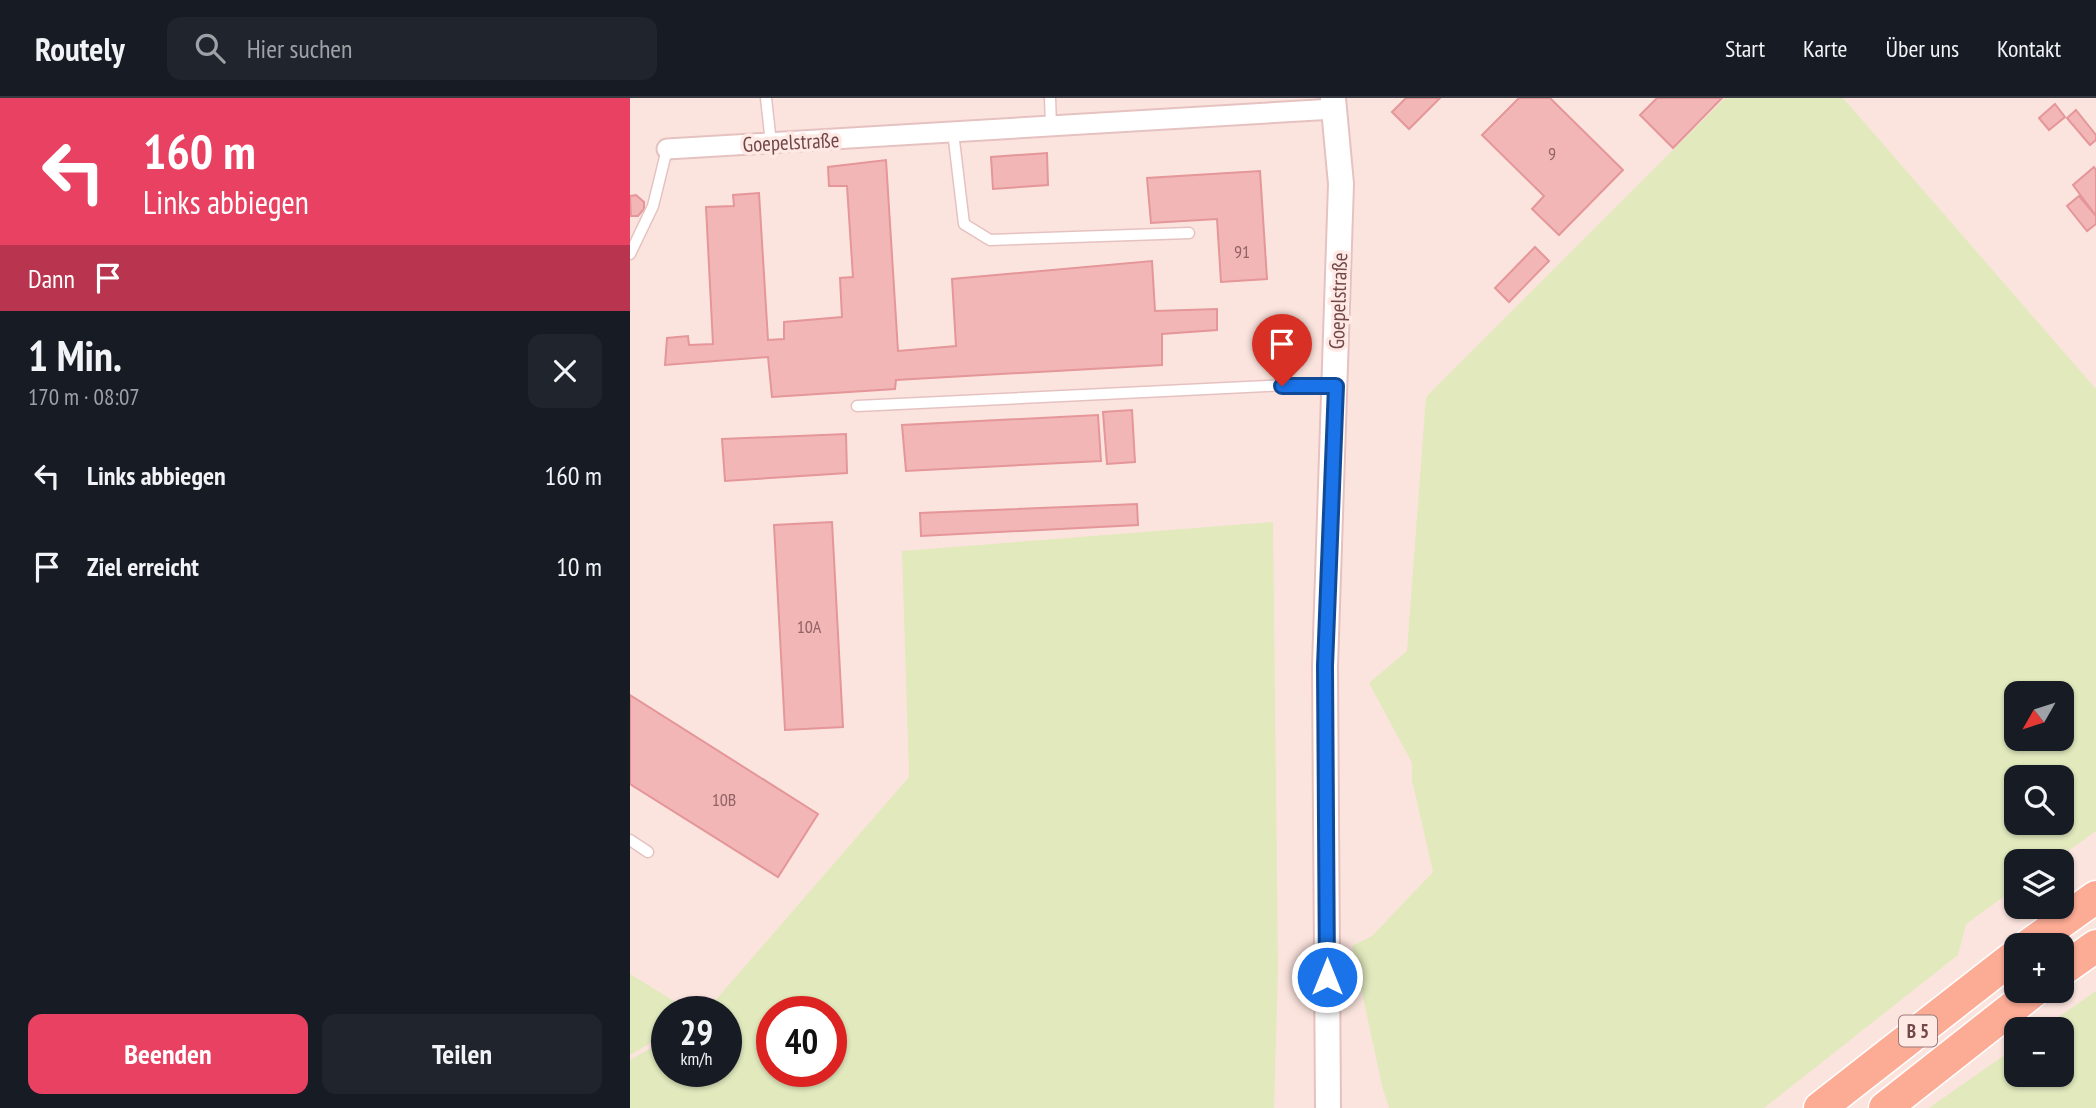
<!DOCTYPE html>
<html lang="de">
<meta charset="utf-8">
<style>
body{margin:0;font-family:"PT Sans Narrow",sans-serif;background:#20242c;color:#f1f3f6;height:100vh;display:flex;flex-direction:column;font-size:26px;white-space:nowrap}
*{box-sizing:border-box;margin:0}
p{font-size:23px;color:#9ea1a6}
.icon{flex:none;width:38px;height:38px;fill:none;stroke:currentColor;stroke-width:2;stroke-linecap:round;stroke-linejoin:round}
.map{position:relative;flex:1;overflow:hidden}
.details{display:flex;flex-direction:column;background:#171b24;width:630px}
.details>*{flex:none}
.top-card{background:#e84162;color:#fff;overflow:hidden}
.needle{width:46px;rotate:231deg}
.buttons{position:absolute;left:1374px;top:583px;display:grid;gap:14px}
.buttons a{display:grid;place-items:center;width:70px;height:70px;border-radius:14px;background:#171b24;box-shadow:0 2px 5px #0004;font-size:35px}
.speed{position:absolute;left:21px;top:898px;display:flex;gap:14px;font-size:35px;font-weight:700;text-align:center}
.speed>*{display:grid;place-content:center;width:91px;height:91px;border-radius:50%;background:#171b24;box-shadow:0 2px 5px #0004;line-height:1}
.speed small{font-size:18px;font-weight:400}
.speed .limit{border:10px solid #d22;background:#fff;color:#111}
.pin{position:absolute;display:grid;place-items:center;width:60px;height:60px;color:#fff;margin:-72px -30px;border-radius:50% 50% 50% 0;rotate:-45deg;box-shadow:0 0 7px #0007}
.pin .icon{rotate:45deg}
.me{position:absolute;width:77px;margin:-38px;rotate:0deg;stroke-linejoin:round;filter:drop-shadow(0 0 5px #0008)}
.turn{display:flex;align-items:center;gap:24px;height:147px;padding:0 28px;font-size:32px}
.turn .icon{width:91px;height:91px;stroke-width:2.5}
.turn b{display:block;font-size:49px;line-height:60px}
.then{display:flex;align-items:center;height:66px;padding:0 28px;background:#0003;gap:14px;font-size:26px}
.round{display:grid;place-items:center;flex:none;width:74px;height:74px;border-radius:14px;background:#20242c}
.headline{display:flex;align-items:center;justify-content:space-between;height:119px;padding:0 28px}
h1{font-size:42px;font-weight:800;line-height:52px}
.cta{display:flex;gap:14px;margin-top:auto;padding:14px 28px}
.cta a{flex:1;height:80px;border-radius:14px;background:#e84162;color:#fff;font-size:28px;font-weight:800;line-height:80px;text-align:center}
.cta a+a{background:#20242c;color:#f1f3f6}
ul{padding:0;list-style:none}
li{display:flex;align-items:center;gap:21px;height:91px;padding:0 28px}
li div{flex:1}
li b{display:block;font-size:26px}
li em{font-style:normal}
header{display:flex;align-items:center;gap:42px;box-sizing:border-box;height:98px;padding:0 35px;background:#171b24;border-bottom:2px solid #363941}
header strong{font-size:33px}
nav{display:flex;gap:38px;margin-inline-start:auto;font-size:24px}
.search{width:490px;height:63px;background:#20242c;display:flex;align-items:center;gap:18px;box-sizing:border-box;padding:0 24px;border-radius:14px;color:#9ea1a6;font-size:26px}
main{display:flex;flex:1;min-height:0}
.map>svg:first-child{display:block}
.green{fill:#e1e9bd;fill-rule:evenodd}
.building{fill:#f2b6b7;stroke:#e49699;stroke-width:2}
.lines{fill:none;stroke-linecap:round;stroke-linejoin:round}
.service-casing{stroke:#e5c2c0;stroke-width:13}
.minor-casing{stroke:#e5c2c0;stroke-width:23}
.tertiary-casing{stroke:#e5c2c0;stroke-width:28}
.primary-casing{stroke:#fff;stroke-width:35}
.service{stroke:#fff;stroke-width:10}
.minor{stroke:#fff;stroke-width:19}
.tertiary{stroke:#fff;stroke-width:24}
.primary{stroke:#fcab95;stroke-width:32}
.route-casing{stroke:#114b97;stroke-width:18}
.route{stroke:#1a73e8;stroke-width:12}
.labels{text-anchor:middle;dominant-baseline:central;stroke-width:7;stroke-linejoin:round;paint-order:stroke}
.number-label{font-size:18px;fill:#926364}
.shield{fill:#ffe9e4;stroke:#9c7878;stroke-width:2}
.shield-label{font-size:19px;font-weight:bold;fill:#724749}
.street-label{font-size:21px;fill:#724749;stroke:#ffe9e4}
</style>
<header>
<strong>Routely</strong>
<div class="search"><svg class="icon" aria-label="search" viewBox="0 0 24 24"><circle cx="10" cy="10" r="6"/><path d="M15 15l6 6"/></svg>Hier suchen</div>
<nav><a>Start</a><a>Karte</a><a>Über uns</a><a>Kontakt</a></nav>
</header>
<main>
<section class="details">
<div class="top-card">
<div class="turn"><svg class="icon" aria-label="left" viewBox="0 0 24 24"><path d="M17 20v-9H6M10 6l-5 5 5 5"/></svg><div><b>160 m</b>Links abbiegen</div></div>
<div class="then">Dann<svg class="icon" aria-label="arrive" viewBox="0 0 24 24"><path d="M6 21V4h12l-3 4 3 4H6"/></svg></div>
</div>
<div class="headline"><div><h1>1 Min.</h1><p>170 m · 08:07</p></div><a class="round"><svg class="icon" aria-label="close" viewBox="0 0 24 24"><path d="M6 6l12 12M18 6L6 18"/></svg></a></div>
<ul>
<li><svg class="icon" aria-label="left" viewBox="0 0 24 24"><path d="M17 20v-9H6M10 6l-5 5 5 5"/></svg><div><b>Links abbiegen</b></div><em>160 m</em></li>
<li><svg class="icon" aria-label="arrive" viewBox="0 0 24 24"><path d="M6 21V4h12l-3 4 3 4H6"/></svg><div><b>Ziel erreicht</b></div><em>10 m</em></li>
</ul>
<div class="cta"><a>Beenden</a><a>Teilen</a></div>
</section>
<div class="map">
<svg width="1466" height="1010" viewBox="0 0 1466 1010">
<rect width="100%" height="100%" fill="#fce4de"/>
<g class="green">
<path d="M1095,0H1213L1466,291V733L1424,763H1386V790L1336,826L1328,857L1134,1010H759L753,992L722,848L742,838L803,774L782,682V665L739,585L777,553L796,299ZM1386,595H1432V640H1386ZM1386,679H1432V724H1386Z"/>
<path d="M643,424L648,871L644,1010H0V962L37,941V973H96V914L76,913L279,679L272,453ZM142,914H201V973H142Z"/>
<polygon points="0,876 60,913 37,914 37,935 0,957"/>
<polygon points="1466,893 1466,1010 1299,1010 1386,949 1386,976 1432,976 1432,931 1411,931"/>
</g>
<g class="building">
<polygon points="776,0 810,0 779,31 762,14"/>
<polygon points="889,0 920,0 993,72 929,137 902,111 914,98 852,37"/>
<polygon points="1027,0 1092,0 1043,50 1010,17"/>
<polygon points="1425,6 1435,19 1419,32 1409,20"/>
<polygon points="1446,12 1466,37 1466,42 1460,47 1437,20"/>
<polygon points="417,55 418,87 363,91 361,59"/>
<polygon points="256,62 268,253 326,248 322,181 522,163 525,213 587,211 587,232 532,236 532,267 266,282 265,291 142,299 138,259 35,267 37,240 58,238 59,247 83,246 76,109 104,108 103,97 129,95 138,242 154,241 154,224 212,219 210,180 223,179 217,88 199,88 198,69"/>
<polygon points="1464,69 1466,72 1466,118 1443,87"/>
<polygon points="630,73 637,181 591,184 587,121 521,125 517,80"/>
<polygon points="6,97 14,104 14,111 8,118 1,118 0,98"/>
<polygon points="1449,98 1466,118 1466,126 1457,133 1437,108"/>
<polygon points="905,149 919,163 879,204 865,190"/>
<polygon points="502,312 505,364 477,366 473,314"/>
<polygon points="468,317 471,363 276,373 272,327"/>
<polygon points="216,336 217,375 95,383 92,341"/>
<polygon points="507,406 508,427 291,438 290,415"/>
<polygon points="202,424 213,629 155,632 144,427"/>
<polygon points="0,597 188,716 148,779 0,686"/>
</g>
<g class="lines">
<g class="service-casing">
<g id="service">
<polyline points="136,0 141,45"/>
<polyline points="420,0 421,28"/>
<polyline points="323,34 334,126 360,142 559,135"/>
<polyline points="0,156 23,108 37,51"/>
<polyline points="227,308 678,286 705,288"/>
<polyline points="0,742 18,754"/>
</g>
</g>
<g class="minor-casing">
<polyline id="minor" points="37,51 704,11"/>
</g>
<g class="tertiary-casing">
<polyline id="tertiary" points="698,1010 695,568 711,86 703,0"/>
</g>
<g class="primary-casing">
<g id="primary">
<polyline points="1399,847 1466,799"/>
<polyline points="1432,872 1466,848"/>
<polyline points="1190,1010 1386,857"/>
<polyline points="1255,1010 1405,892"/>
</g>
</g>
<use href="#service" class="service"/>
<use href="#minor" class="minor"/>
<use href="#tertiary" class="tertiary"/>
<use href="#primary" class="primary"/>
</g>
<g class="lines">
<g class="route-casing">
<polyline id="route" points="652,288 706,288 695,568 697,879"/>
</g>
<use href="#route" class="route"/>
</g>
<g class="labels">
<g class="number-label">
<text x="922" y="55">9</text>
<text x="612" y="153">91</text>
<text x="179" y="528">10A</text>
<text x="94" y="701">10B</text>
</g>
<rect class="shield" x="1269" y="917.5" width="38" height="31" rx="5"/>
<g class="shield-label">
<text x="1288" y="933">B 5</text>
</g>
<g class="street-label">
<text transform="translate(161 44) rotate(-3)">Goepelstraße</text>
<text transform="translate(708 203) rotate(-88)">Goepelstraße</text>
</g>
</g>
</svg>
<div class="buttons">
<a><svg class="needle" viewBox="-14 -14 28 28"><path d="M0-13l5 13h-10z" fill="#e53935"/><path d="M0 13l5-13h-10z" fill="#9ea1a6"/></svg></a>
<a><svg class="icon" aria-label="search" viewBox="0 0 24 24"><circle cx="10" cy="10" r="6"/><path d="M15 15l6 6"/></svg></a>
<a><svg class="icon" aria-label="layers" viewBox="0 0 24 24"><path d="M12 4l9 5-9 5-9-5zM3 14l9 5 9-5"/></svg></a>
<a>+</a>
<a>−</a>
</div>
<div class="speed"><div>29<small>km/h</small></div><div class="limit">40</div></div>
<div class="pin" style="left:652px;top:288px;background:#d93025"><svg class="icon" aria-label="arrive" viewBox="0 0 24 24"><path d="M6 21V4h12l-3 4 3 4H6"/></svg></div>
<svg class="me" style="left:697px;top:879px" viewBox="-20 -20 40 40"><circle r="17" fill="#1a73e8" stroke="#fff" stroke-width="3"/><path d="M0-11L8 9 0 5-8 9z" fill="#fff"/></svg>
</div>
</main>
